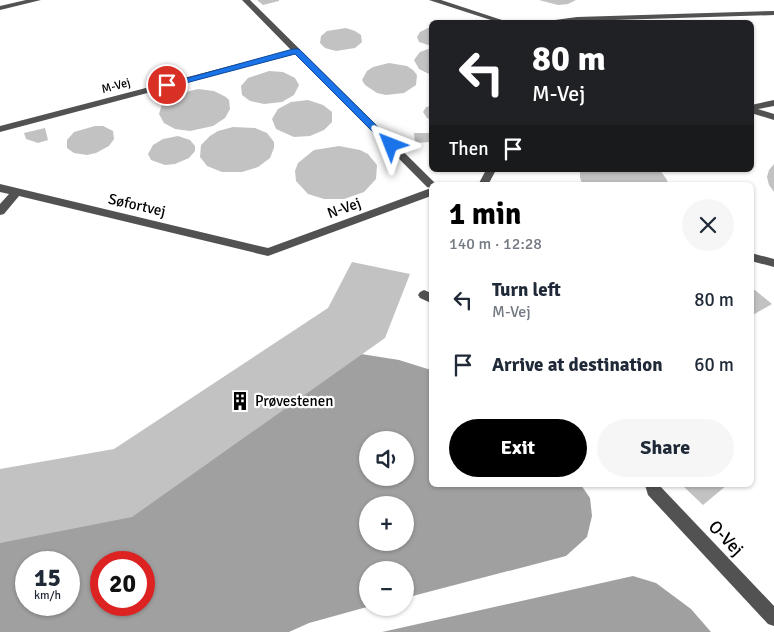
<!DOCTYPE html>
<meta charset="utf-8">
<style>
body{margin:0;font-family:Signika,sans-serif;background:#f6f6f7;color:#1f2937;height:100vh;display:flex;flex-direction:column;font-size:19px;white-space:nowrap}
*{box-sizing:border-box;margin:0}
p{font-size:16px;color:#747a83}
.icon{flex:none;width:28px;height:28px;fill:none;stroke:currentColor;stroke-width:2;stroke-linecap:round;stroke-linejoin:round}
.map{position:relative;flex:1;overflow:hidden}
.panel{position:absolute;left:429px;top:182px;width:325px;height:305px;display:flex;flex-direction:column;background:#fff;border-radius:8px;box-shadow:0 1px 4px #0004}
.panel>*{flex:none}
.hud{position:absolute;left:429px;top:20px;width:325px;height:152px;border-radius:8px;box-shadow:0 1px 4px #0004;background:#202124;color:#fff;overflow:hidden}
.controls{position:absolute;left:359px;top:431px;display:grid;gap:10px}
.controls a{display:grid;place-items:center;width:55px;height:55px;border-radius:50%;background:#fff;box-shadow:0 1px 4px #0004;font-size:25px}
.speed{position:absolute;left:15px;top:551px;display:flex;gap:10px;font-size:25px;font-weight:700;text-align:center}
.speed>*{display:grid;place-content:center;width:65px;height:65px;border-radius:50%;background:#fff;box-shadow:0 1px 4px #0004;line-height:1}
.speed small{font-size:12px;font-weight:400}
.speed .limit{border:8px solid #d22;background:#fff;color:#111}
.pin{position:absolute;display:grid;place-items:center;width:42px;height:42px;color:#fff;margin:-21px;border:2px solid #fff;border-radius:50%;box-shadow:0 1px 5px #0007}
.me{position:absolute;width:55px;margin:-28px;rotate:315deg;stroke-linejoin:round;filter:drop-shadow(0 0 4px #0008)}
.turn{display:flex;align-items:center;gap:18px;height:105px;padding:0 20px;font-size:22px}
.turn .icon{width:65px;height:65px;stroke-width:2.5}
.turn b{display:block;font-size:35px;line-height:42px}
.then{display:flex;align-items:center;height:48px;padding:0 20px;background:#0003;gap:10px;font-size:19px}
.round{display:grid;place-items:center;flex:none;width:52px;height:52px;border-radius:26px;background:#f6f6f7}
.head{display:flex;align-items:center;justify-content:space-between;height:85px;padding:0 20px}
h1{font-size:30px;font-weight:800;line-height:38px;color:#000}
.primary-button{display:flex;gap:10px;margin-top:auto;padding:10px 20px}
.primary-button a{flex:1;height:58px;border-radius:30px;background:#000;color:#fff;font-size:20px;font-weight:800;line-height:58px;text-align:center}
.primary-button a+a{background:#f6f6f7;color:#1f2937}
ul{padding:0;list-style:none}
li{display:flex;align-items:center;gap:15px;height:65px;padding:0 20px}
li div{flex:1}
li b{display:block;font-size:19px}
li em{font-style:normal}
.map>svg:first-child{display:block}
.water{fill:#a0a0a0;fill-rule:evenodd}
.building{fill:#c2c2c2}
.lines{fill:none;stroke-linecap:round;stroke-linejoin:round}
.minor{fill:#525252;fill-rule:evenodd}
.route{fill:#1a73e8;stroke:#114b97}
.labels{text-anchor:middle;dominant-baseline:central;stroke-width:4.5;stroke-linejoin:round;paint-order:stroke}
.far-street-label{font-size:12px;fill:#000;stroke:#fff}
.street-label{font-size:15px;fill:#000;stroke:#fff}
.poi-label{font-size:15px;fill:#000;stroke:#fff;text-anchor:start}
.near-street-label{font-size:18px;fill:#000;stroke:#fff}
</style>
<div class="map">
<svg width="774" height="632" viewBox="0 0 774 632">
<rect width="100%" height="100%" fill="#fff"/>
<g class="water">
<path d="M361,354L399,360L431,370V485H581L590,498L592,516L587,537L566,556L405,598V570H368L367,607L309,623L289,632H0V543ZM368,440H405V478H368ZM368,505H405V542H368ZM26,562H69V605H26ZM101,562H144V605H101Z"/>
<polygon points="633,576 656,583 691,609 711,632 382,632"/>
</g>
<g class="building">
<polygon points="257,0 279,0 279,1 263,5"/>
<polygon points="539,0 576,0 568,4 558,5"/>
<polygon points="346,28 355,31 361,35 362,42 355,48 336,51 325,48 320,43 321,36 327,31"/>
<polygon points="428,28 431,28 431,46 419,42 417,37 420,32"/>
<polygon points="431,48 431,75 419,69 414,60 420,52"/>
<polygon points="389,63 407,66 413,70 417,75 416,85 404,93 386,95 377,93 365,85 362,80 367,71 373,67"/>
<polygon points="269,71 283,72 295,78 299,85 294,95 282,102 264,104 250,101 242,95 241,86 248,78"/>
<polygon points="198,89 214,91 226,97 229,100 230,109 225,118 213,126 190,131 175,129 164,123 159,114 162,104 174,95"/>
<polygon points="308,100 323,105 332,112 332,122 324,130 310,136 294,137 276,129 272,119 278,109 291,102"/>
<polygon points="431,106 431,120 427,118 423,112 426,107"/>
<polygon points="95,126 103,126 113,131 114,139 109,146 96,153 87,155 74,153 67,148 67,140 74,132"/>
<polygon points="233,127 255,128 267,133 274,142 274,148 270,158 258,167 242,172 222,172 207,166 200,157 201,145 210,136 218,131"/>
<polygon points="45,128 48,140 38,143 26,139 24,133"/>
<polygon points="414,133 431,133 431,142 415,143"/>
<polygon points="178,136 190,140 195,146 195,151 189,158 175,164 165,165 151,160 148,154 153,145 163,139"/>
<polygon points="339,146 360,150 368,154 377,165 376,179 364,192 344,199 324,199 308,194 296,181 295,171 298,163 314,150"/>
<polygon points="774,164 774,192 769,185 767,177 769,170"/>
<polygon points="580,170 660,170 667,180 668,185 583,185 580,178"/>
<polygon points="352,262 410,274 385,338 132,517 0,543 0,469 114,449 328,308"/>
<polygon points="755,290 772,304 751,316 751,292"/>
<polygon points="682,485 727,485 703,505"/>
</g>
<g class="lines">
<g class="minor">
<polygon points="26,0 41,0 0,10 0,6"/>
<polygon points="242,0 250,0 435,183 436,185 431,185 431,196 268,256 19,196 4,214 0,215 0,204 9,194 0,192 0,184 268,248 431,188 427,187 295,54 0,132 0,126 291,50"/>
<polygon points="429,0 441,0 508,22 497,22"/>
<polygon points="774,11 774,15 551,22 555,20 577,17"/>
<polygon points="774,100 774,106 758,109 774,114 774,120 751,113 751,105"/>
<polygon points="486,170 496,170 488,185 478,185"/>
<polygon points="751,253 774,259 774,267 751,261"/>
<polygon points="424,290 431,293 431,303 420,298 418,295 420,292"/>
<polygon points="645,485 659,485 774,606 774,626 768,624 648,495"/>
</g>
</g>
<polygon class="route" points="293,49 299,49 394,143 394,147 388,147 295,54 167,88 162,85"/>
<defs>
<g id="building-bare" transform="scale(1.5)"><path d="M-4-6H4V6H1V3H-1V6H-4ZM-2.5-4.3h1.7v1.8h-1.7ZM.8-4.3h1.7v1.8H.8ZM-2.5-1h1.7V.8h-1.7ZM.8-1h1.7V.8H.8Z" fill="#000" stroke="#fff" stroke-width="2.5" paint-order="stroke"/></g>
</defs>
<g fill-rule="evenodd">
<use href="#building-bare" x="240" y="401"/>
</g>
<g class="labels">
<g class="far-street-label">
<text transform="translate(116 86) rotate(-15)">M-Vej</text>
</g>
<g class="street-label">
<text transform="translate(137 205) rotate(13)">Søfortvej</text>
<text transform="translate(344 208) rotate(-20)">N-Vej</text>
</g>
<g class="poi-label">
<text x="255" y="401">Prøvestenen</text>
</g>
<g class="near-street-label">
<text transform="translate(726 538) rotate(46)">O-Vej</text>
</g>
</g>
</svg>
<div class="controls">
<a><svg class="icon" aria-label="sound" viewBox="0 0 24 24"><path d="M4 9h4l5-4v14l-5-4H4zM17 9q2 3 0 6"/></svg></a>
<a>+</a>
<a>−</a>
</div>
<div class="speed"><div>15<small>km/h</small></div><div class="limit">20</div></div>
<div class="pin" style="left:167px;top:85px;background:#d93025"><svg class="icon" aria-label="arrive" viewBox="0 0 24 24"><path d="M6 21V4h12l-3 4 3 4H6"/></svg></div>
<svg class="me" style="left:391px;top:145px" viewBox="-20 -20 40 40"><path d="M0-17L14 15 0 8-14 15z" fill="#1a73e8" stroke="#fff" stroke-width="4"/></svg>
<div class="hud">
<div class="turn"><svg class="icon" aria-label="left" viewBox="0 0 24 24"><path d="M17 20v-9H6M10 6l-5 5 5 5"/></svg><div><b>80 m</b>M-Vej</div></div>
<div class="then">Then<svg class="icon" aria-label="arrive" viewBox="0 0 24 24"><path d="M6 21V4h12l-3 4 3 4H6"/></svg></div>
</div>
<section class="panel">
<div class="head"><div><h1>1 min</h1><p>140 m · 12:28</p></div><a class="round"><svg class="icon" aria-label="close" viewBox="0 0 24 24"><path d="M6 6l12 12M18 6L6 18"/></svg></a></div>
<ul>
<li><svg class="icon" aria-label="left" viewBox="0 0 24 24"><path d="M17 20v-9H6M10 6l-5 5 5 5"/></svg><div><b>Turn left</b><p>M-Vej</p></div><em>80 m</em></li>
<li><svg class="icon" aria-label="arrive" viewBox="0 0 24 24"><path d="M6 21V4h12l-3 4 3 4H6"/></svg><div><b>Arrive at destination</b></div><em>60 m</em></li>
</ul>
<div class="primary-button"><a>Exit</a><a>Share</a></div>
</section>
</div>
